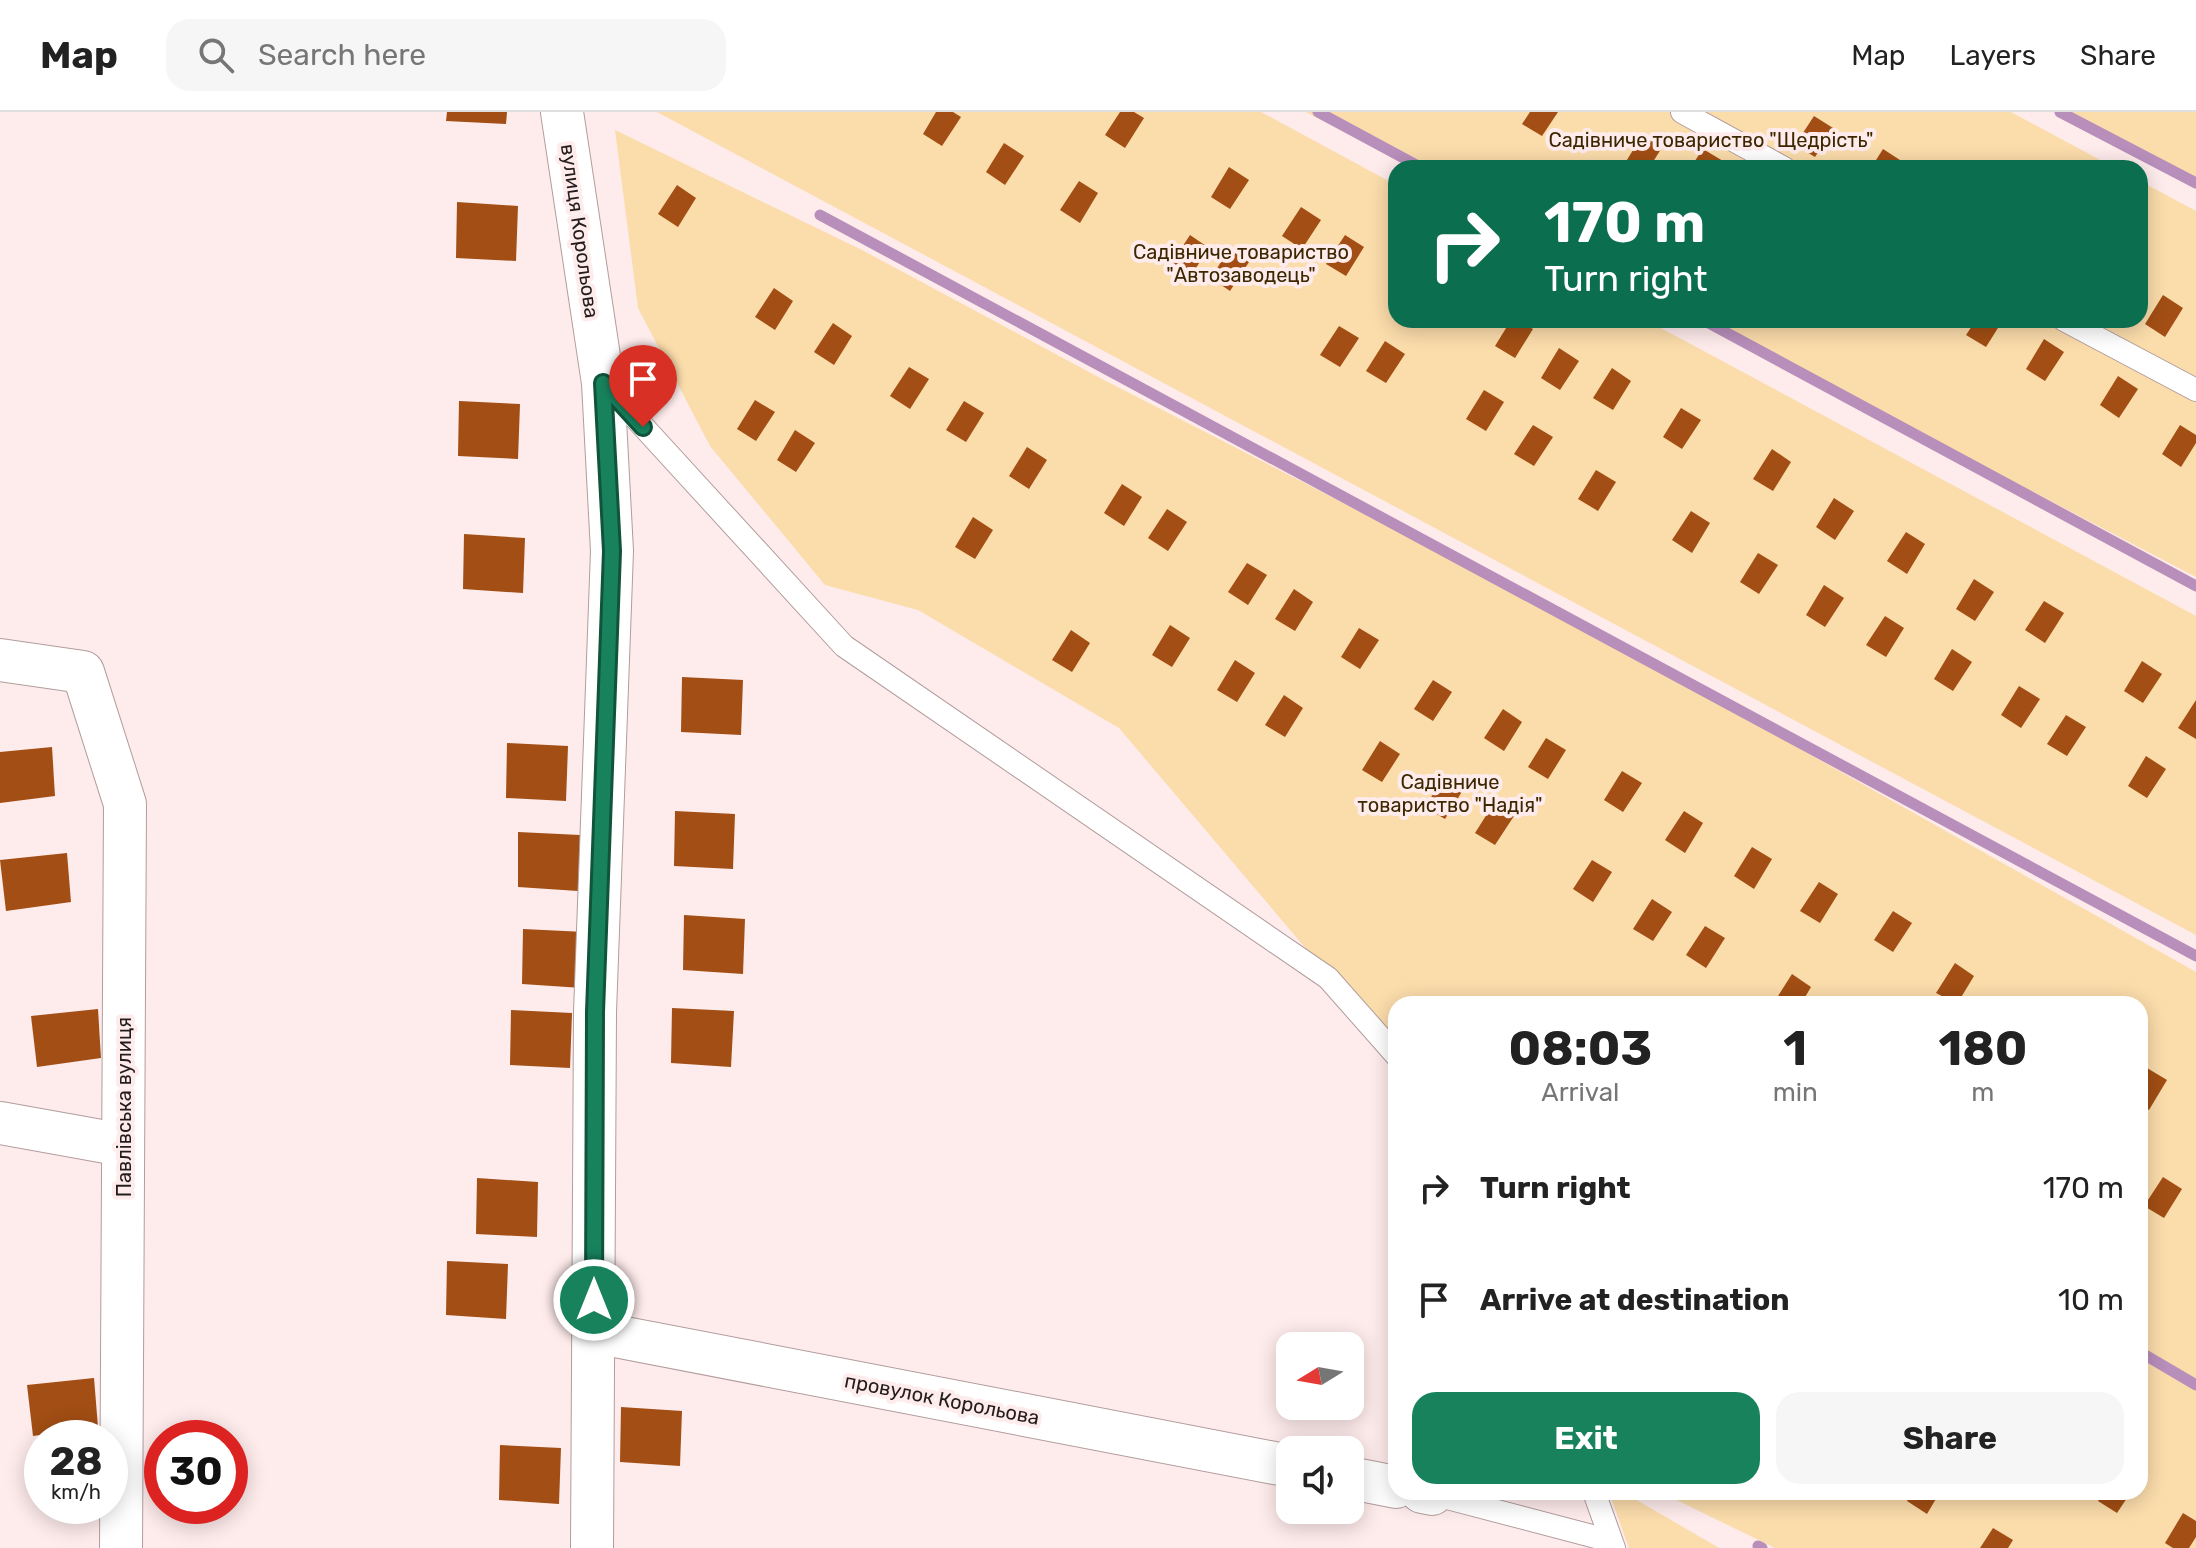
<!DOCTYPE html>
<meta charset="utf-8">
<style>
body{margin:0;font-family:Rubik,sans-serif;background:#f6f6f6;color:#222;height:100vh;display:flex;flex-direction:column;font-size:30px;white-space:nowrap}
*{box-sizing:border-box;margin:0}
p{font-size:26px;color:#767676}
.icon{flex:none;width:44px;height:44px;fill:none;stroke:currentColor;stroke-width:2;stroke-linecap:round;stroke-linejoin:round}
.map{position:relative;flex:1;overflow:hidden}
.drawer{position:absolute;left:1388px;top:884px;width:760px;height:504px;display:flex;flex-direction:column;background:#fff;border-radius:24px;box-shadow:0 4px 20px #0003}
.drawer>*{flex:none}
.hud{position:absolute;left:1388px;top:48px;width:760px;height:168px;border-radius:24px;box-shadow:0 4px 20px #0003;background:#0b6e4f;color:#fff;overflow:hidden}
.needle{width:52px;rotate:259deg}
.fabs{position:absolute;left:1276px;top:1220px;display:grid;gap:16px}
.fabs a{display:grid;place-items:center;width:88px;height:88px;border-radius:16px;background:#fff;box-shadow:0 4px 20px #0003;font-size:40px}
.speed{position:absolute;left:24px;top:1308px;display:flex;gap:16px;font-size:40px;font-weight:700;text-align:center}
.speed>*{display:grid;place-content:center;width:104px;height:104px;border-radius:50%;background:#fff;box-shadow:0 4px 20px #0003;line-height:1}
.speed small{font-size:20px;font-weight:400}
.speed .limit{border:12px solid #d22;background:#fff;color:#111}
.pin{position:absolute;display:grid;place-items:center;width:68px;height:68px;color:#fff;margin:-82px -34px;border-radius:50% 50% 50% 0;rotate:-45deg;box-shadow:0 0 8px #0007}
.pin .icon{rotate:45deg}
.me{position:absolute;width:88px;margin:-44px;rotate:0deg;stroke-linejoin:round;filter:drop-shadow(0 0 6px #0008)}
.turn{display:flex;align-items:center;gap:28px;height:168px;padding:0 24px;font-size:36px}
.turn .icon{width:104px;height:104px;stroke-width:2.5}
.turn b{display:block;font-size:56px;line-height:68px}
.eta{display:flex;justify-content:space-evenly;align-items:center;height:136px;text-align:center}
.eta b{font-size:48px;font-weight:700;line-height:56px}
.button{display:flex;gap:16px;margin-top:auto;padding:16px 24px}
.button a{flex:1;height:92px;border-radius:24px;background:#18825d;color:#fff;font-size:32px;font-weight:700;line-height:92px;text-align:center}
.button a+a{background:#f6f6f6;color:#222}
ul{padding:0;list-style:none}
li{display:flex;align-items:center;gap:24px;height:112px;padding:0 24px}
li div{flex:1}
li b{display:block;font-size:30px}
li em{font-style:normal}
header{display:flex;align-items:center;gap:48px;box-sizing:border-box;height:112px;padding:0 40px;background:#fff;border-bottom:2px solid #e0e0e0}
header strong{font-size:38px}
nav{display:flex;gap:44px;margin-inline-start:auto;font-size:28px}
.search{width:560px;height:72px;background:#f6f6f6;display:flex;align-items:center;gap:20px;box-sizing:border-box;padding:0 28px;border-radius:24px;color:#767676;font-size:30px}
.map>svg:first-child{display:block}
.green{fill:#fbdcab}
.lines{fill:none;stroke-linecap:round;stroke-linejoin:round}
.stream{stroke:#b88eba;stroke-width:11}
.building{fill:#a24e14}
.lane-casing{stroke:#b29d9c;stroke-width:24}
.street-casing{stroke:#b29d9c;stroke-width:44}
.lane{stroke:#fff;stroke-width:22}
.street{stroke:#fff;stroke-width:42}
.route-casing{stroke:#10543c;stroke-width:20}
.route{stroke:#18825d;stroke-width:14}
.labels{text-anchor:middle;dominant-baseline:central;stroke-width:8;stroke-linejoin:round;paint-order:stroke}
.park-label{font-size:20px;fill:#3d2700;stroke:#feebeb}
.street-label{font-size:20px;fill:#241c1c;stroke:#feebeb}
</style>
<header>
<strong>Map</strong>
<div class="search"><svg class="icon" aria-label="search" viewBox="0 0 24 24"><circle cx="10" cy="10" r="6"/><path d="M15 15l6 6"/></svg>Search here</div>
<nav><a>Map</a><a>Layers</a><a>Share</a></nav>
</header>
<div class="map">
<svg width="2196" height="1436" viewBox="0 0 2196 1436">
<rect width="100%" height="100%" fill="#feebeb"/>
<g class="green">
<polygon points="657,0 1261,0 1396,73 1396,208 1646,208 2196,504 2196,823"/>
<polygon points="1306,0 2011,0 2115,56 1413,56"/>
<polygon points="2058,0 2196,0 2196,77"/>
<polygon points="615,18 862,138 1102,267 1573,509 2196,860 2196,1436 1775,1436 1660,1380 2140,1380 2140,892 1396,892 1396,943 1119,616 918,498 825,473 710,334 638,196"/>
<polygon points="2140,69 2196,99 2196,465 1704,208 2140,208"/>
<polygon points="1609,1380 1623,1380 1719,1436 1629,1436"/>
</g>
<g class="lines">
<g class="stream">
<polyline points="1318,0 1422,56"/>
<polyline points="2060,0 2196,71"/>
<polyline points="820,103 2196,844"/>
<polyline points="1703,208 2196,474"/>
<polyline points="2140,1240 2196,1273"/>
<polyline points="1758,1434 1762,1436"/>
</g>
</g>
<g class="building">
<polygon points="447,0 507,0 506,12 446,9"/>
<polygon points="936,0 953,0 961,5 942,34 923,22"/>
<polygon points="1120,0 1134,0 1144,6 1125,36 1105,23"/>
<polygon points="1530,0 1558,0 1542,24 1522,12"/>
<polygon points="1814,4 1833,16 1815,45 1795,33"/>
<polygon points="1643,22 1663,34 1649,56 1632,56 1625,51"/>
<polygon points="1004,31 1024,44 1005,73 986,60"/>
<polygon points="1703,37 1723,49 1718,56 1690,56"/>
<polygon points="1883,37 1903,50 1899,56 1871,56"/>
<polygon points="1229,55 1249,68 1230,97 1211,85"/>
<polygon points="1079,69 1098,81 1080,111 1060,98"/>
<polygon points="677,73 696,86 678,115 658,102"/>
<polygon points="457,90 518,94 516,149 456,146"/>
<polygon points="1301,95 1321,108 1302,137 1282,124"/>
<polygon points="1190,123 1209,136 1190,165 1171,152"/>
<polygon points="1345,123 1364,135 1346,164 1326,152"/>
<polygon points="1229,137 1249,150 1230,179 1211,166"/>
<polygon points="774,176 793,189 775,218 755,205"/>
<polygon points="2163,183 2183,196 2165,225 2145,212"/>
<polygon points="1511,208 1519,208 1533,217 1515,246 1495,234"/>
<polygon points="1976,208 2003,208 1986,235 1966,223"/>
<polygon points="833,211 852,224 834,253 814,240"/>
<polygon points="1339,214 1359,226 1340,255 1320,243"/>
<polygon points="2044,227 2064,240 2045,269 2026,257"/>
<polygon points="1385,229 1405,242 1386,271 1366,259"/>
<polygon points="1559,236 1579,249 1560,278 1541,266"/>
<polygon points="909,255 929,267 910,297 890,284"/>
<polygon points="1612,256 1631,269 1613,298 1593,286"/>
<polygon points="2118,264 2138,277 2119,306 2100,293"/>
<polygon points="1484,278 1504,290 1486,319 1466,307"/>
<polygon points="755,288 775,300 756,329 737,317"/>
<polygon points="459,289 520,292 518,347 458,344"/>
<polygon points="964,289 984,301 966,330 946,318"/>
<polygon points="1681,296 1701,308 1682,337 1663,325"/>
<polygon points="1533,313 1553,325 1534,354 1514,342"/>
<polygon points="2180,313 2196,323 2196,331 2181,355 2162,342"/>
<polygon points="795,318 815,331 796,360 777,348"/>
<polygon points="1027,335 1047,348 1029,377 1009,364"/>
<polygon points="1772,337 1791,350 1773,379 1753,367"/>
<polygon points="1596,358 1616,370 1598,399 1578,387"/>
<polygon points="1122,372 1142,385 1124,414 1104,401"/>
<polygon points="1834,386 1854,399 1835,428 1816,415"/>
<polygon points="1167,397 1187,410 1168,439 1148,426"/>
<polygon points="1691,399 1710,411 1692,441 1672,428"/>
<polygon points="973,405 993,418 975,447 955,435"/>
<polygon points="1906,420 1925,432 1907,462 1887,449"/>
<polygon points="464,422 525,426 523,481 463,477"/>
<polygon points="1758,441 1778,453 1759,482 1740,470"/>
<polygon points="1247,451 1267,463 1248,493 1228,480"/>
<polygon points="1974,467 1994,480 1975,509 1956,497"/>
<polygon points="1824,473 1844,486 1825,515 1806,503"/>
<polygon points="1294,477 1313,490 1295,519 1275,507"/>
<polygon points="2044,489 2064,501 2045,531 2025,518"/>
<polygon points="1885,504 1904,516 1886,545 1866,533"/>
<polygon points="1170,513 1190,526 1172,555 1152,543"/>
<polygon points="1359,516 1379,528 1360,557 1341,545"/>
<polygon points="1071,518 1090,531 1072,560 1052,548"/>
<polygon points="1952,537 1972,550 1953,579 1934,567"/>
<polygon points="1235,548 1255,561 1237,590 1217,578"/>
<polygon points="2142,549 2162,562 2143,591 2124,579"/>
<polygon points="682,565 743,568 741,623 681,620"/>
<polygon points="1433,568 1452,580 1433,609 1414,597"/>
<polygon points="2019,574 2040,587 2021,616 2001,603"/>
<polygon points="1284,583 1303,596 1285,625 1265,613"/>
<polygon points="2196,588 2196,627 2178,616"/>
<polygon points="1503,597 1522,610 1504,639 1484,626"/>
<polygon points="2066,603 2086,615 2067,644 2047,632"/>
<polygon points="1546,626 1566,638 1548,667 1528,655"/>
<polygon points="1380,629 1400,642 1382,670 1362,658"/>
<polygon points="507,631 568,634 566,689 506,686"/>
<polygon points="52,635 55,684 0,691 0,640"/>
<polygon points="2146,644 2166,657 2147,686 2128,674"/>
<polygon points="1622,659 1642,671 1623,700 1604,688"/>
<polygon points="1443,666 1463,678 1445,707 1425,695"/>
<polygon points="1494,691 1514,704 1495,733 1475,721"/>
<polygon points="675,699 735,702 733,757 674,754"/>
<polygon points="1684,699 1703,711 1685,741 1665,728"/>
<polygon points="518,720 580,723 578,779 518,775"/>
<polygon points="1752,735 1772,747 1754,777 1734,764"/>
<polygon points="67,741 71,790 6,799 0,748"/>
<polygon points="1592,748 1612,760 1593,790 1573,777"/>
<polygon points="1819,770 1838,782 1820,811 1800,799"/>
<polygon points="1652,787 1672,800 1653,829 1633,817"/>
<polygon points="1893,799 1912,811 1893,840 1874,828"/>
<polygon points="684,803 745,807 743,862 683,858"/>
<polygon points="1705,814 1725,826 1706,856 1686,843"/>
<polygon points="523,817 585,820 582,876 522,872"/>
<polygon points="1955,851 1974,864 1957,892 1936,881"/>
<polygon points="1792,862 1811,875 1801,892 1773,892"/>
<polygon points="672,896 734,899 731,955 671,951"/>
<polygon points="98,897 101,946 37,955 31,904"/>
<polygon points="511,898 572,901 570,956 510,953"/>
<polygon points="2147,956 2167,968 2149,998 2140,992 2140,967"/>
<polygon points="2163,1065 2182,1077 2164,1106 2144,1094"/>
<polygon points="477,1066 538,1070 537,1125 476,1122"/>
<polygon points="447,1149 508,1152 506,1207 446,1203"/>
<polygon points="94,1266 98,1315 33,1324 27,1273"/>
<polygon points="621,1295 682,1299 680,1354 620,1350"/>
<polygon points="500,1333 561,1336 559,1392 499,1388"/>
<polygon points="1912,1380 1940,1380 1927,1402 1907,1389"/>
<polygon points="2103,1380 2131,1380 2117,1401 2098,1389"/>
<polygon points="2183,1401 2196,1409 2196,1425 2189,1436 2173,1436 2165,1431"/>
<polygon points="1993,1416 2013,1428 2008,1436 1980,1436"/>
</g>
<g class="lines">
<g class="lane-casing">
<g id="lane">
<polyline points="1682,0 1784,56"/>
<polyline points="2064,208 2196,278"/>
<polyline points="607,275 844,534 1328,866 1396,943"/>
<polyline points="1594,1380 1614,1436"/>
<polyline points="1432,1382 1611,1429"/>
</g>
</g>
<g class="street-casing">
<g id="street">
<polyline points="562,0 603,271 612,439 595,900 592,1436"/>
<polyline points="0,548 83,560 125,692 121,1436"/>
<polyline points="0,1011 123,1033"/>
<polyline points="594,1220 1290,1354"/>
<polyline points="1350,1366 1396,1375"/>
<polyline points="1422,1380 1432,1382"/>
</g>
</g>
<use href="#lane" class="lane"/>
<use href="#street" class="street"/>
</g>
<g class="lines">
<g class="route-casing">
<polyline id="route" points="594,1188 595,900 612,439 603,271 643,315"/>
</g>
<use href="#route" class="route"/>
</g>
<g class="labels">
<g class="park-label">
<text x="1711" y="28">Садівниче товариство "Щедрість"</text>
<text x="1241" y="140">Садівниче товариство<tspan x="1241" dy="23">"Автозаводець"</tspan></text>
<text x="1450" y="670">Садівниче<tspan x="1450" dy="23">товариство "Надія"</tspan></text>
</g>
<g class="street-label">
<text transform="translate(580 119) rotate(82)">вулиця Корольова</text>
<text transform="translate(124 995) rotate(-90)">Павлівська вулиця</text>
<text transform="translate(942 1287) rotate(11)">провулок Корольова</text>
</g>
</g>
</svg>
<div class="fabs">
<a><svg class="needle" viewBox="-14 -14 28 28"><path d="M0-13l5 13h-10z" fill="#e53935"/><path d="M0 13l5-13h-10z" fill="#767676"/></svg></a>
<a><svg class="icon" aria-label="sound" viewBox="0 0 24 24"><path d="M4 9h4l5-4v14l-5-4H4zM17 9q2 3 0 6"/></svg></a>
</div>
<div class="speed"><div>28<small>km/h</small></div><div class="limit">30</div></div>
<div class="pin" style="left:643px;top:315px;background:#d93025"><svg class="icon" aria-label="arrive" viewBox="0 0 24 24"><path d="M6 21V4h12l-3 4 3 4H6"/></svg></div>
<svg class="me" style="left:594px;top:1188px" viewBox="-20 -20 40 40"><circle r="17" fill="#18825d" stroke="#fff" stroke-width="3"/><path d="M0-11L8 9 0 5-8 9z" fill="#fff"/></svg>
<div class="hud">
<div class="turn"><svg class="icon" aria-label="right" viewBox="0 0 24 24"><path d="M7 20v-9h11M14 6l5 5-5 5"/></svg><div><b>170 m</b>Turn right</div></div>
</div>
<section class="drawer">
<div class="eta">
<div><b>08:03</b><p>Arrival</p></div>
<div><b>1</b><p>min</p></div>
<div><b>180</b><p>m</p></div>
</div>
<ul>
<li><svg class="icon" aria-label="right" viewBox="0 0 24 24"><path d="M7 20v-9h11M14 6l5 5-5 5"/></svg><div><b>Turn right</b></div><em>170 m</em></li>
<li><svg class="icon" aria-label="arrive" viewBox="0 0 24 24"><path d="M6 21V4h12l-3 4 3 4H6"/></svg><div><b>Arrive at destination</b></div><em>10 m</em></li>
</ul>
<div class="button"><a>Exit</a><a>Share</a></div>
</section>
</div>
